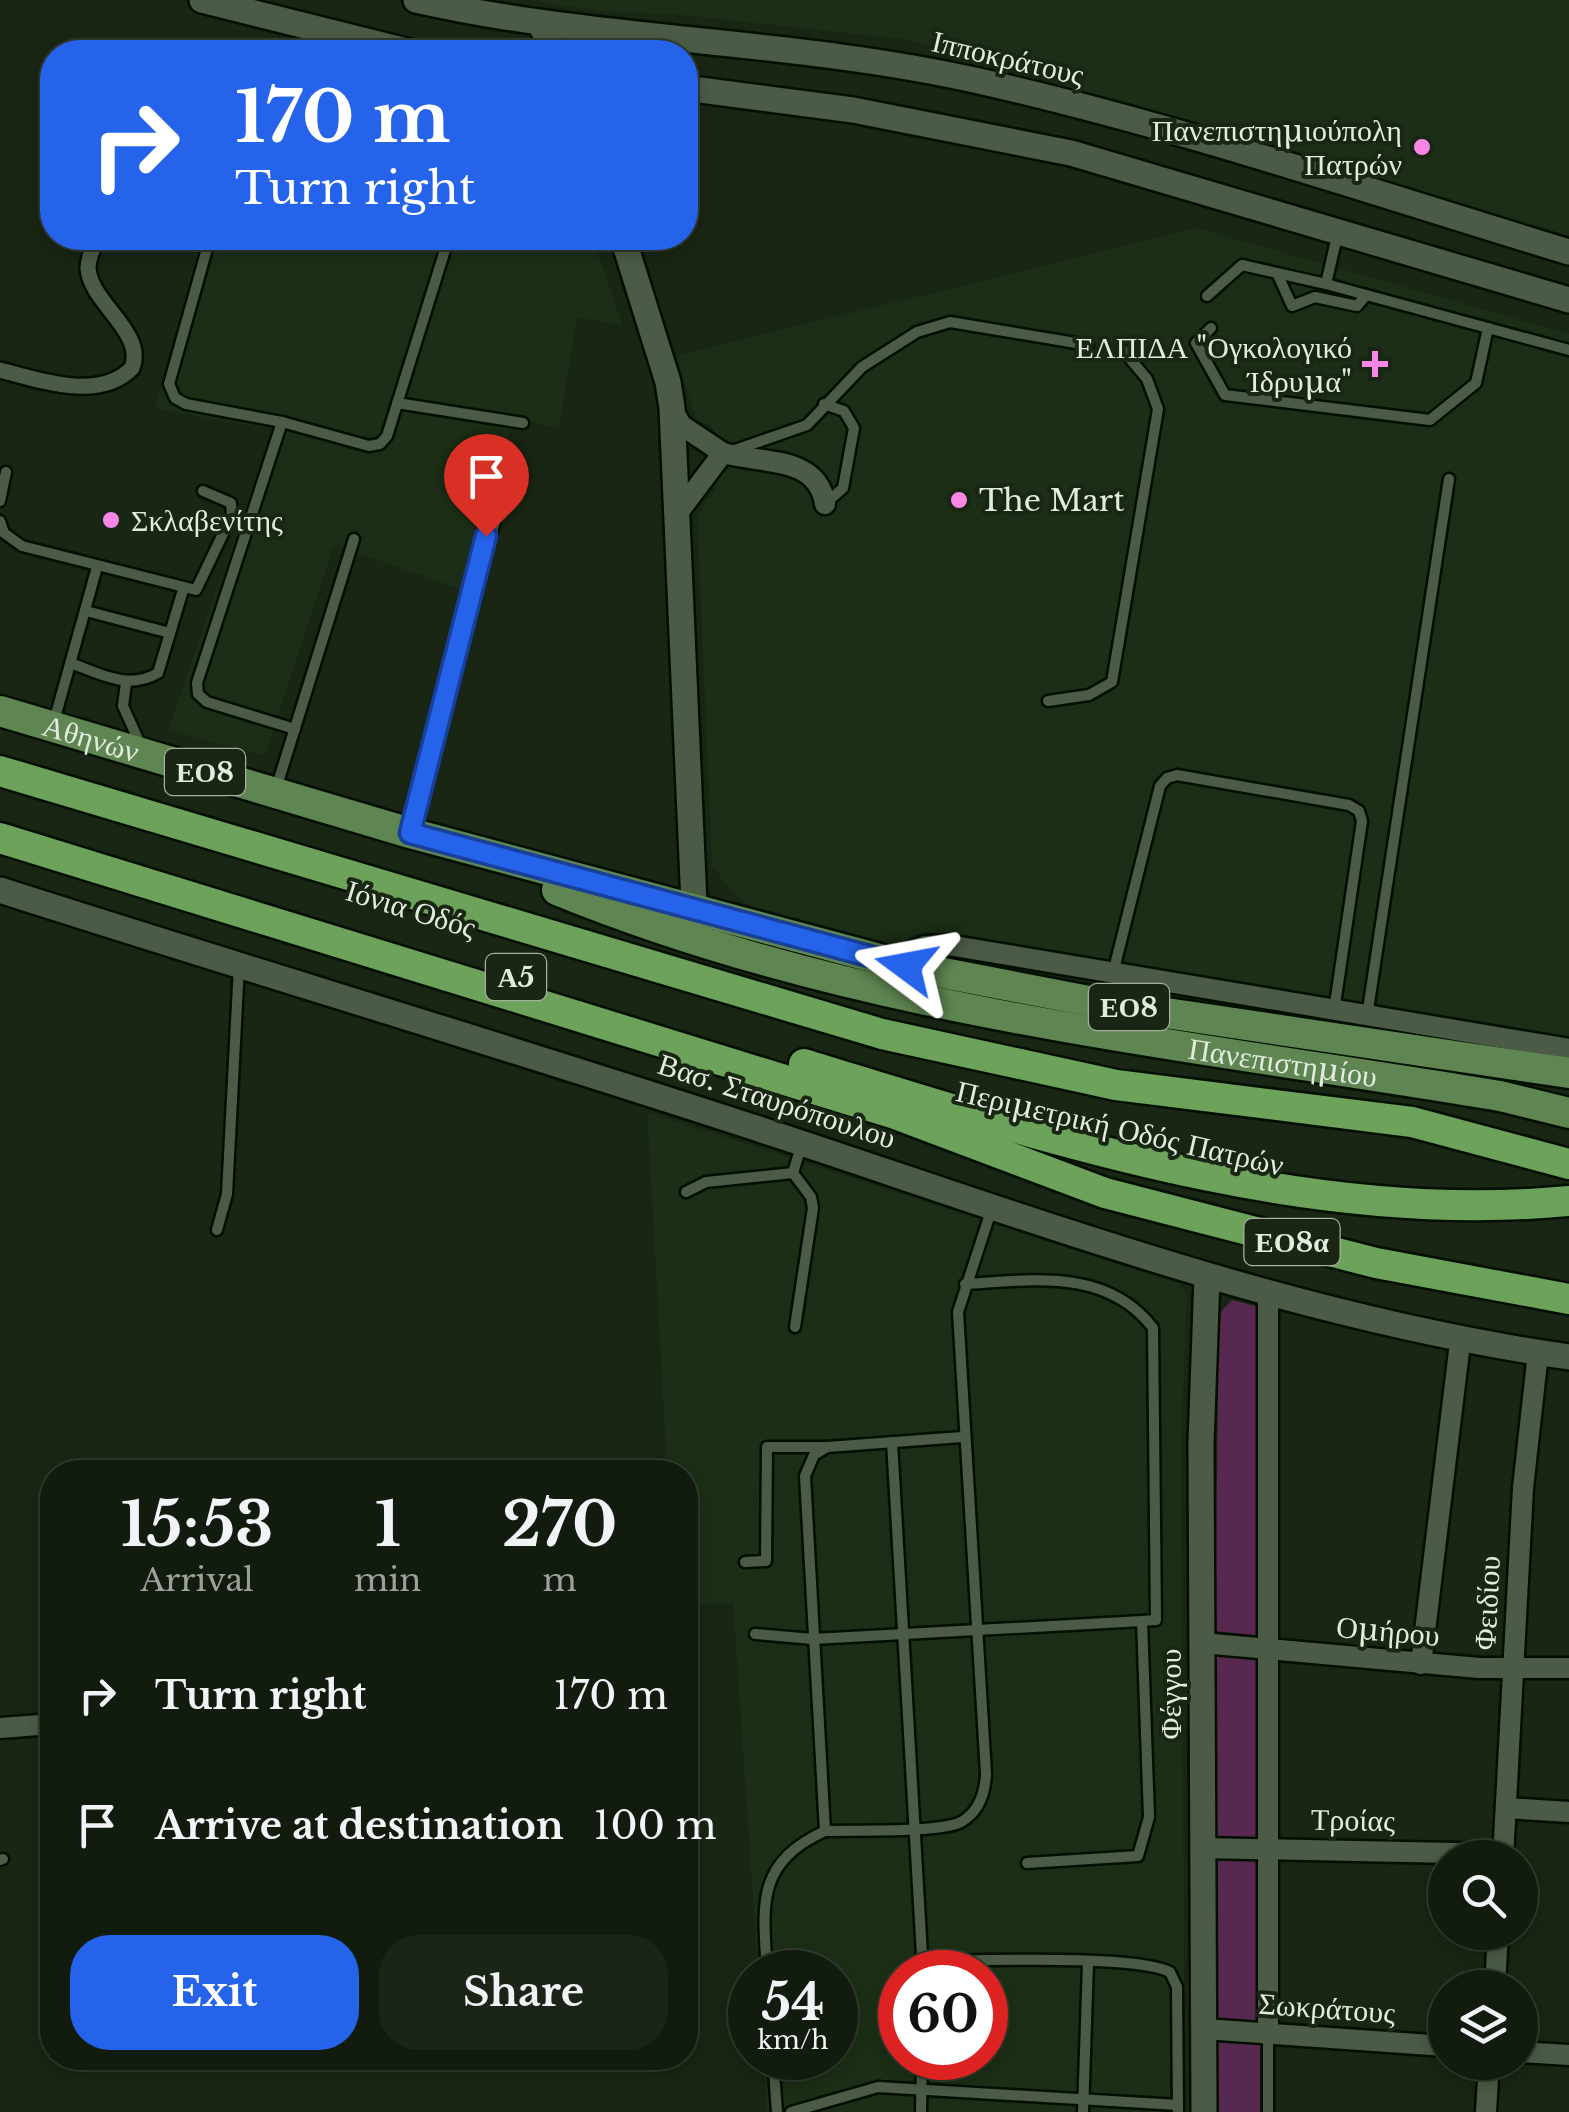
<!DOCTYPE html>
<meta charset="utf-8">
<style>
body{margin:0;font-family:"Libre Baskerville",serif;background:#1b2517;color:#f1f3f6;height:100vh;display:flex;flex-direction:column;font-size:38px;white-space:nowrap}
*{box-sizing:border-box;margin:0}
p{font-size:32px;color:#9ca19e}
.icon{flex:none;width:55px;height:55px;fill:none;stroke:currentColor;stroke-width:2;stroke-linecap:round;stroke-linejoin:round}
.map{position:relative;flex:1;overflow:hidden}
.sheet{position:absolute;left:40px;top:1460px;width:658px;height:610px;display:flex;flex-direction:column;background:#121c0e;border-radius:40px;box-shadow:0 5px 15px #0003,0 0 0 2px #313a2e}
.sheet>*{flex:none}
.hud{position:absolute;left:40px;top:40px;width:658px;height:210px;border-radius:40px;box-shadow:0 5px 15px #0003,0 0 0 2px #313a2e;background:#2563eb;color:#fff;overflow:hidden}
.buttons{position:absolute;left:1428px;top:1840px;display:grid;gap:20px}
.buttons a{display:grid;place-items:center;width:110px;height:110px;border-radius:50%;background:#121c0e;box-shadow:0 5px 15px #0003,0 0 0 2px #313a2e;font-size:50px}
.speed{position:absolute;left:728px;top:1950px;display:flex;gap:20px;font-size:50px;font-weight:700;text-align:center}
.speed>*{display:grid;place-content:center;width:130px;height:130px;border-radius:50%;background:#121c0e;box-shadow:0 5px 15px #0003,0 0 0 2px #313a2e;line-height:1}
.speed small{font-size:25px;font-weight:400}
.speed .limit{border:15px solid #d22;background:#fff;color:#111}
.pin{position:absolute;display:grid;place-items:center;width:85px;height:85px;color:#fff;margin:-102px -42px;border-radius:50% 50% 50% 0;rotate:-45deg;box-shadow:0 0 10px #0007}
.pin .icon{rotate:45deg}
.me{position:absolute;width:110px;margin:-55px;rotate:283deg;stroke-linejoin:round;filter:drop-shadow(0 0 8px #0008)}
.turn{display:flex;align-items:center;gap:35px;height:210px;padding:0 30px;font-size:45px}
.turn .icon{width:130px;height:130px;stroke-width:2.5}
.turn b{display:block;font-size:70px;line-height:85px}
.eta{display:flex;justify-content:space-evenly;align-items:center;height:170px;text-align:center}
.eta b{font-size:60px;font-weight:800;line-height:70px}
.action{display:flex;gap:20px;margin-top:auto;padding:20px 30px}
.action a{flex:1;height:115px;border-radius:40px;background:#2563eb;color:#fff;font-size:40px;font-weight:800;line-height:115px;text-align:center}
.action a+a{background:#1b2517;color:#f1f3f6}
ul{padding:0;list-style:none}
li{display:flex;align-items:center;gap:30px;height:130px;padding:0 30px}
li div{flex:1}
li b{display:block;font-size:38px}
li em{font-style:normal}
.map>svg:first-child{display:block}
.built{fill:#1c2e15;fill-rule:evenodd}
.green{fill:#582950}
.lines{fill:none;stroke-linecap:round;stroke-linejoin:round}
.service-casing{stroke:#030f01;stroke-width:15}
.pedestrian-casing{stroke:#030f01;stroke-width:20}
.minor-casing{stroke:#030f01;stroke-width:25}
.tertiary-casing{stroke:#030f01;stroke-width:30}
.primary-casing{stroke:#030f01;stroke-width:35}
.motorway-casing{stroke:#030f01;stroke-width:35}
.service{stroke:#4b5b45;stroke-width:10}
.pedestrian{stroke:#4b5b45;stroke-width:15}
.minor{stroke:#4b5b45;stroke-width:20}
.tertiary{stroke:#4b5b45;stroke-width:25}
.primary{stroke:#5f8652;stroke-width:30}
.motorway{stroke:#6ca25a;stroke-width:30}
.route-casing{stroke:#184099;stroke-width:25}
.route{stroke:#2563eb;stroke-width:18}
.poi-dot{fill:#fa87e6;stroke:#182613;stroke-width:4}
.labels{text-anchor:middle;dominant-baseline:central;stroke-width:8;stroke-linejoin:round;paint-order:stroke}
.shield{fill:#182613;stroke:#a5b0a1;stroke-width:2.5}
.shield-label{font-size:28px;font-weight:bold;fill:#e1ebde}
.street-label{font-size:30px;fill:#e1ebde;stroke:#182613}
.poi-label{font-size:30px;fill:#e1ebde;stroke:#182613;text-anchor:end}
</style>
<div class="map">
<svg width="1569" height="2112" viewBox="0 0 1569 2112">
<rect width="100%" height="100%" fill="#182613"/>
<g class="built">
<polygon points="531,0 1569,0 1569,237 910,40 682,15 597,11"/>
<polygon points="1197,228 1569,334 1569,1039 1352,1013 914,934 895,947 859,940 752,908 729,889 712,865 697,514 715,491 712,426 696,420 676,356"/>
<polygon points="201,238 593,238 623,326 577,317 559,429 514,417 464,590 334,545 265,756 168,730 273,429 155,409"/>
<path d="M647,1112L1180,1284L1187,1296L1181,1450L1185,2112H767L764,2058H835V1972H758L733,1603L685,1605V1472H667ZM900,1972H985V2058H900Z"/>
</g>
<g class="green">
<polygon points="1232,1300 1262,1308 1263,1636 1215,1631 1219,1314"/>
<polygon points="1215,1654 1264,1659 1260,1839 1212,1839"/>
<polygon points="1262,1855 1263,2025 1213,2022 1212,1856"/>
<polygon points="1213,2040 1260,2043 1260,2112 1213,2112"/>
</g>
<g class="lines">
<g class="service-casing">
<g id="service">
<polyline points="1338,232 1326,284 1569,350"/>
<polyline points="210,238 169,384 175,398 186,404 282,422 197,683 198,694 207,702 295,729"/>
<polyline points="1277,273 1292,306 1315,297 1357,306 1366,295"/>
<polyline points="1207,296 1242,265 1326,284"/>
<polyline points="1211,328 1196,343 1225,395 1430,420 1476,383 1488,328"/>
<polyline points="397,403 523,423"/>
<polyline points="824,404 844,411 854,428 843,488 826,503"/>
<polyline points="282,422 369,446 380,444 387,436 445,250"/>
<polyline points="732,451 807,425 862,367 917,332 950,322 1088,345"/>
<polyline points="0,501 6,472"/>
<polyline points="0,521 4,533 22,546 196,590 232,515 231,503 203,491"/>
<polyline points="86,611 170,633"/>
<path d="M73,664C103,675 129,690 158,673L183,590"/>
<polyline points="126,683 123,706 142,748"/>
<polyline points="1048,701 1089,695 1112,682 1158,409 1147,379 1122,349"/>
<polyline points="53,725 97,567"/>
<polyline points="275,792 354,539"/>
<polyline points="1113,973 1160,786 1167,778 1177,775 1349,805 1359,811 1362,821 1334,1011"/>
<polyline points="1367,1016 1449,479"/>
<polyline points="686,1192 706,1182 793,1173"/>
<polyline points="217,1230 227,1194 239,966"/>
<path d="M965,1284C1033,1280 1107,1268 1153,1328L1156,1620L1142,1621L1149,1817L1138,1856L1027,1863"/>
<polyline points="795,1327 813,1208 811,1197 793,1173 802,1143"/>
<path d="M962,1437L827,1447L814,1455L805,1476L825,1831C854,1830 940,1833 961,1822C979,1812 985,1793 986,1774L958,1312L992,1208"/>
<polyline points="892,1442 923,1972"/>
<polyline points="745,1562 766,1561 767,1447 826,1447"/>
<polyline points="755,1634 813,1639 1142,1621"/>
<polyline points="0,1860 3,1859"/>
<path d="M923,1961C973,1961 1133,1954 1170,1972L1177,1987L1178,2112"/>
<path d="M767,1972C763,1906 755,1863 825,1831"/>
<polyline points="1268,2033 1268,2112"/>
<polyline points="773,2058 777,2112"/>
<polyline points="791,2112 878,2087 1178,2105"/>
<polyline points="921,2112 922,2058"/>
<polyline points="1083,2112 1088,1963"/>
</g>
</g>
<g class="pedestrian-casing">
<path id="pedestrian" d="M0,370C39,380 99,402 132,368C146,332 90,303 88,268C88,258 93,247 97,238"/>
</g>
<g class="minor-casing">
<g id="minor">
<polyline points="672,408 681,425 723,453"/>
<path d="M677,514L723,453C762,464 818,455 825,504"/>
<polyline points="410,833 505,462"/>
<polyline points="888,961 925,946 948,945 1569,1049"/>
<polyline points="1268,1294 1268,2033"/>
<polyline points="1202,1643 1479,1668 1569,1668"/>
<polyline points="1421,1664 1459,1351"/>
<polyline points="0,1728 52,1724"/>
<polyline points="1506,1808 1569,1812"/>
<polyline points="1202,1848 1503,1854"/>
<polyline points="1503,1858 1523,1488 1538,1353"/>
<polyline points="1495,1988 1498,1932"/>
<polyline points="1204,2029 1445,2046"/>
<polyline points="1520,2052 1569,2055"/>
<polyline points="1486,2112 1489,2062"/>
</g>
</g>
<g class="tertiary-casing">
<g id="tertiary">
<polyline points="202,0 410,52"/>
<path d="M416,0C602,42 793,39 979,81C1178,126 1374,193 1569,252"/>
<polyline points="540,23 554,52"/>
<polyline points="685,88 853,110 1071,153 1569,300"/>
<polyline points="623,238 668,382 672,408 695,926"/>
<path d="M0,890C259,973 519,1050 777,1135C1038,1221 1296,1318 1569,1357"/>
<polyline points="1204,2112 1201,1443 1207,1277"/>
</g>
</g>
<g class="primary-casing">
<g id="primary">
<path id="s1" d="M0,711L410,833L902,965L1099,1003L1569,1073"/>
<path id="s2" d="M557,890C858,1013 1183,1043 1500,1096L1569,1113"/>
</g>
</g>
<g class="motorway-casing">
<g id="motorway">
<polyline points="0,771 882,1034 1116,1085 1412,1122 1569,1164"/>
<polyline points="0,838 895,1114 1105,1193 1376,1263 1569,1299"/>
<path d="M804,1064C1050,1139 1308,1226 1569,1201"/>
</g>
</g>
<use href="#service" class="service"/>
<use href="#pedestrian" class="pedestrian"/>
<use href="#minor" class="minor"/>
<use href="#tertiary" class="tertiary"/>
<use href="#primary" class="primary"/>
<use href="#motorway" class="motorway"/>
</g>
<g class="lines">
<g class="route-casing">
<polyline id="route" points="486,536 410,833 906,966"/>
</g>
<use href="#route" class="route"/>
</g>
<g class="poi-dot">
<circle cx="1422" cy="147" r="10"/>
<path d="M1370 349h10v10h10v10h-10v10h-10v-10h-10v-10h10z"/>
<circle cx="959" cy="500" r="10"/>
<circle cx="111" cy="520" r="10"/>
</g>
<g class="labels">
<g class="shield">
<rect x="165" y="749" width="80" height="46" rx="8"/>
<rect x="486" y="954" width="60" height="46" rx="8"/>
<rect x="1089" y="984" width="80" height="46" rx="8"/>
<rect x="1244.5" y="1219" width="95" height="46" rx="8"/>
</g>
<g class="shield-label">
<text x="205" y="772">ΕΟ8</text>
<text x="516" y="977">Α5</text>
<text x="1129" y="1007">ΕΟ8</text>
<text x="1292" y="1242">ΕΟ8α</text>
</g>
<g class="street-label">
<text transform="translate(1008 58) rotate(13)">Ιπποκράτους</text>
<text stroke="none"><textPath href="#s1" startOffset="95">Αθηνών</textPath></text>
<text transform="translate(411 909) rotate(17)">Ιόνια Οδός</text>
<text stroke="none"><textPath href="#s2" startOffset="748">Πανεπιστημίου</textPath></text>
<text transform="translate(777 1101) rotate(18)">Βασ. Σταυρόπουλου</text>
<text transform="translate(1120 1128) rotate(13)">Περιμετρική Οδός Πατρών</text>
<text transform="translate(1487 1603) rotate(-87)">Φειδίου</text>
<text transform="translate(1388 1631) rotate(5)">Ομήρου</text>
<text transform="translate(1170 1694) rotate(-90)">Φέγγου</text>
<text transform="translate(1353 1820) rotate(1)">Τροίας</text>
<text transform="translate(1327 2008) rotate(4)">Σωκράτους</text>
</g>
<g class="poi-label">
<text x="1402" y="130">Πανεπιστημιούπολη<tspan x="1402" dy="34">Πατρών</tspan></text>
<text x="1352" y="347">ΕΛΠΙΔΑ "Ογκολογικό<tspan x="1352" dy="34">Ίδρυμα"</tspan></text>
<text x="979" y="500" text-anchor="start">The Mart</text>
<text x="131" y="520" text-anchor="start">Σκλαβενίτης</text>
</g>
</g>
</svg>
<div class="buttons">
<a><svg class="icon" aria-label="search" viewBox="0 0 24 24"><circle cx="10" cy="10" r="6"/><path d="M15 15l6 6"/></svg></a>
<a><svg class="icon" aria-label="layers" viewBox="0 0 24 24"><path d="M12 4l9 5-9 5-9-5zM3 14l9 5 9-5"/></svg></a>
</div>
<div class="speed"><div>54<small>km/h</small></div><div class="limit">60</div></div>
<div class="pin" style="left:486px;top:536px;background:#d93025"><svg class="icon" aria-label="arrive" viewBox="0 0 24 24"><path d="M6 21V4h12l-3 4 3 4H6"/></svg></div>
<svg class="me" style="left:906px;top:966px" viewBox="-20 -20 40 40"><path d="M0-17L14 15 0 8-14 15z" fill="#2563eb" stroke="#fff" stroke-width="4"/></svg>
<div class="hud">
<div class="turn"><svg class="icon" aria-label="right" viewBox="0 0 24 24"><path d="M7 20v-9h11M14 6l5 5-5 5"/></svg><div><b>170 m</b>Turn right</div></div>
</div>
<section class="sheet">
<div class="eta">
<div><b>15:53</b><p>Arrival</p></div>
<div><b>1</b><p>min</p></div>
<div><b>270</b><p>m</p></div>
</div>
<ul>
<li><svg class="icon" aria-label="right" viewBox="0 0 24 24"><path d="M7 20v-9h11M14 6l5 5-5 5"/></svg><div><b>Turn right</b></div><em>170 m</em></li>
<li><svg class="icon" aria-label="arrive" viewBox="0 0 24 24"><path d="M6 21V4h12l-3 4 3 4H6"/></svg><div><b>Arrive at destination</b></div><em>100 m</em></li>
</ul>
<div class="action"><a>Exit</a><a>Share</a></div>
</section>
</div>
